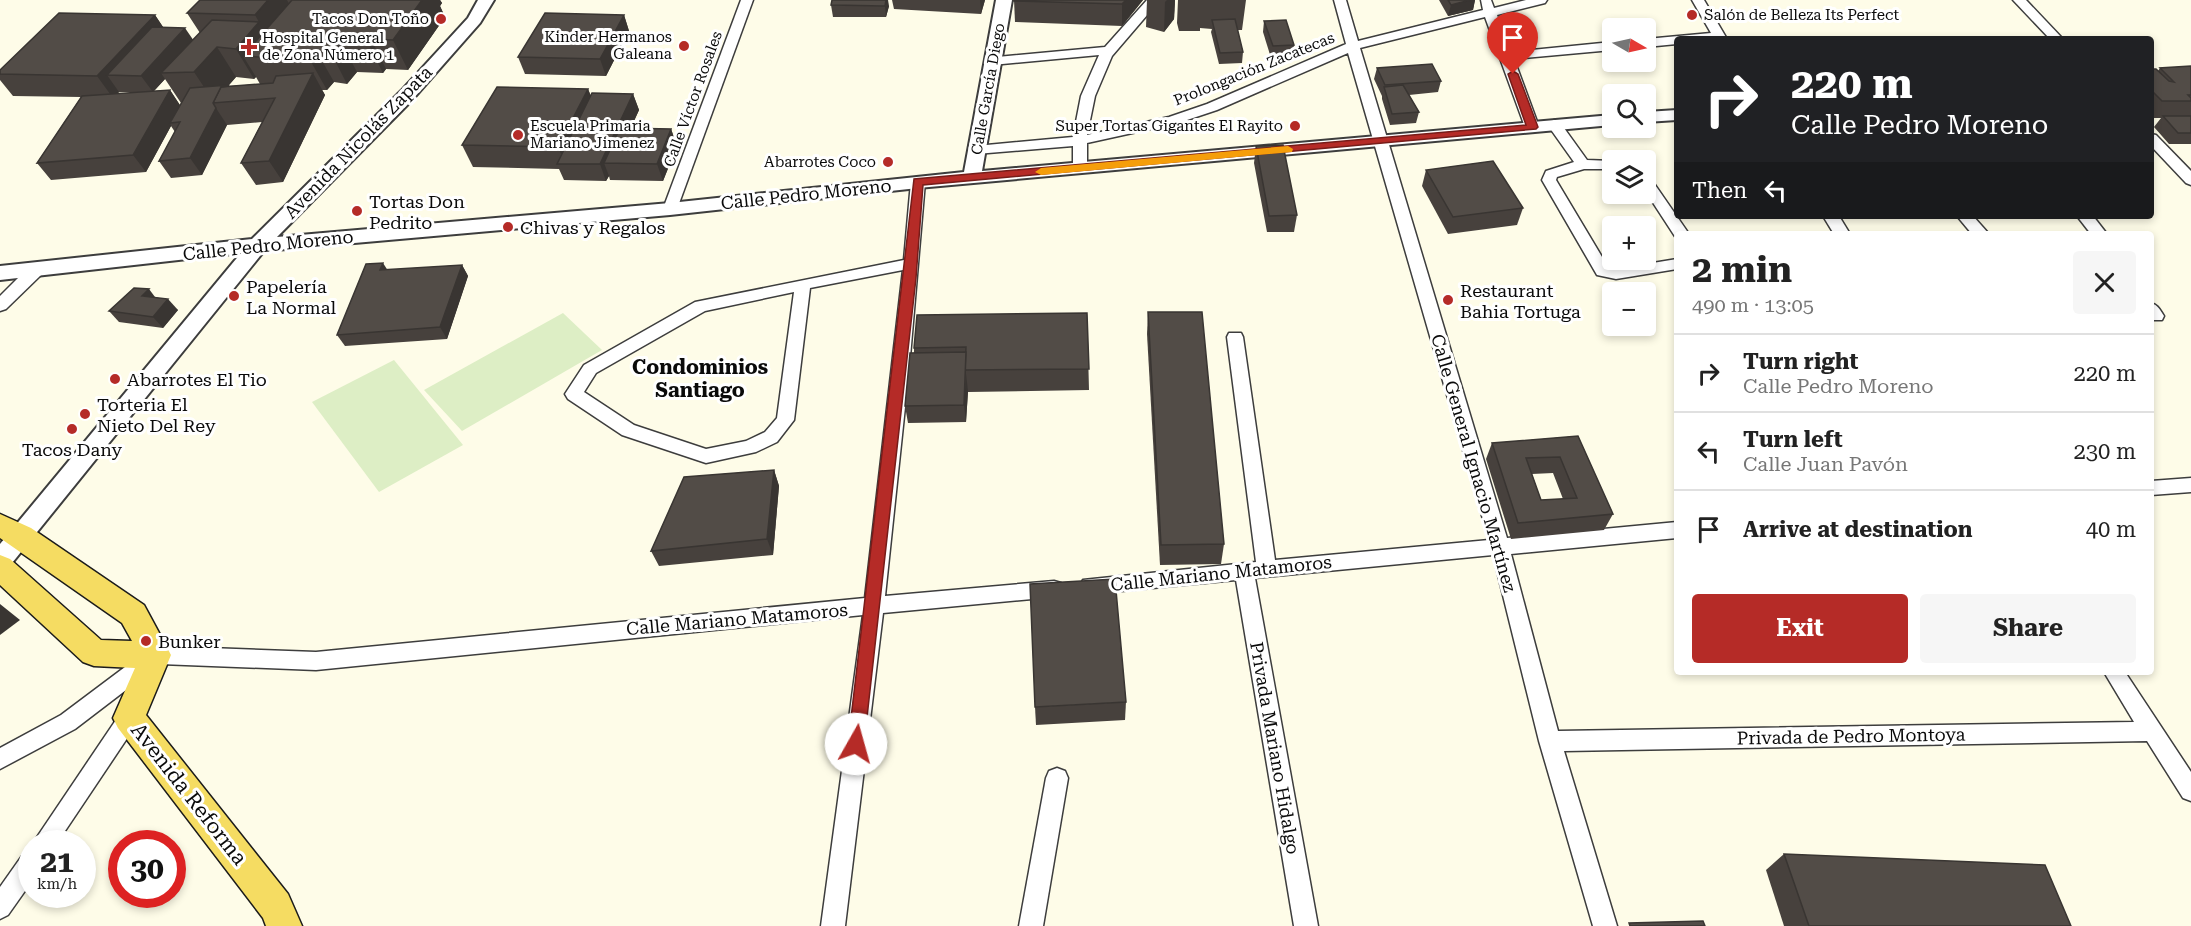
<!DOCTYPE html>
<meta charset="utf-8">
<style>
body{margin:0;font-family:"Roboto Serif",serif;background:#f6f6f6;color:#222;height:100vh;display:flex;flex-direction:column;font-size:22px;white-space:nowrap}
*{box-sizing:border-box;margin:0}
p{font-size:20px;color:#767676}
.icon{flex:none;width:33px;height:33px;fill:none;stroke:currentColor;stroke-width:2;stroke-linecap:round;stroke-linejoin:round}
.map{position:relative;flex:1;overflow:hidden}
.details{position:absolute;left:1674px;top:231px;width:480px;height:444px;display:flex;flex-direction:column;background:#fff;border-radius:6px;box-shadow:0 3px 9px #0003}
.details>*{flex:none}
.hud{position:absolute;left:1674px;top:36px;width:480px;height:183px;border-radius:6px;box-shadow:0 3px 9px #0003;background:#202124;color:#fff;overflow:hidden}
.needle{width:39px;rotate:99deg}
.tools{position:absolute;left:1602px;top:18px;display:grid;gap:12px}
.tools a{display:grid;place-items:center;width:54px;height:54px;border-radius:6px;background:#fff;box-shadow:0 3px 9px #0003;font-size:30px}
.speed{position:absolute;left:18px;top:830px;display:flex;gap:12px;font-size:30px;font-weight:700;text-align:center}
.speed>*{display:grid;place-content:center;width:78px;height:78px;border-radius:50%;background:#fff;box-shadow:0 3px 9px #0003;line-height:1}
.speed small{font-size:15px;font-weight:400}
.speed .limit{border:9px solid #d22;background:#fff;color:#111}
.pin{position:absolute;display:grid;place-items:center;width:51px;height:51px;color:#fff;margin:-62px -26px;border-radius:50% 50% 50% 0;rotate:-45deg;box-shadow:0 0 6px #0007}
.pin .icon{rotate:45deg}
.me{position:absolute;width:66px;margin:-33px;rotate:7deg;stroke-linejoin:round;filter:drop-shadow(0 0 4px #0008)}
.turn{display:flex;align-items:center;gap:21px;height:126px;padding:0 18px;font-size:27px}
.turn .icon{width:78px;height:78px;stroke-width:2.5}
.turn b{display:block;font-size:42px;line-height:51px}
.then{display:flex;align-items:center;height:57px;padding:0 18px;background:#0003;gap:12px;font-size:22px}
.round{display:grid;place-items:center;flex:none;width:63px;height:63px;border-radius:6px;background:#f6f6f6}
.summary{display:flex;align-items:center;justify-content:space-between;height:102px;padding:0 18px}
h1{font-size:36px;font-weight:700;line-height:45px}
.cta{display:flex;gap:12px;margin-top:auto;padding:12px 18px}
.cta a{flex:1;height:69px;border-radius:6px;background:#b52b27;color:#fff;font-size:24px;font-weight:700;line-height:69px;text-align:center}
.cta a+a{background:#f6f6f6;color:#222}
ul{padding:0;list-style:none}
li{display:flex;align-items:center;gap:18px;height:78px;padding:0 18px;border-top:2px solid #e0e0e0}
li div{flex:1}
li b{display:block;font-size:22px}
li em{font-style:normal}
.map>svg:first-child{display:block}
.pitch{fill:#ddeec5}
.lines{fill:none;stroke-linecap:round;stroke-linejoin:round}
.minor-casing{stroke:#3d3d3d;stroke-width:3}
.tertiary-casing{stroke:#3d3d3d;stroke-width:4}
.primary-casing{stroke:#1b1b1b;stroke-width:3}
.minor{fill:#fff;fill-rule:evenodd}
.tertiary{fill:#fff;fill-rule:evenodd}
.primary{fill:#f5dc62;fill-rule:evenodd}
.wall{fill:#47413d;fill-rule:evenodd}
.shaded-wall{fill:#393532}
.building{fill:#524c47;stroke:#393532;stroke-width:1.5;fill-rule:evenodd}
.route{fill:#b52b27;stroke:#761c19;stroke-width:1.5}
.slow{fill:#f59e0b}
.poi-dot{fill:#b52b27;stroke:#fff;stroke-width:2}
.labels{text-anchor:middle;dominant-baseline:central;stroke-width:6;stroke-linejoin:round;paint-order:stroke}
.far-poi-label{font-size:15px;fill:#0a0a0a;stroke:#fff;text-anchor:end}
.far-street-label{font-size:15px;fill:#0a0a0a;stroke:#fff}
.street-label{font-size:18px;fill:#0a0a0a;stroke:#fff}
.poi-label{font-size:18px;fill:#0a0a0a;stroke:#fff;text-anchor:start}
.neighbourhood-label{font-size:20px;font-weight:bold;fill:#0a0a0a;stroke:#fff}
.near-street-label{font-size:21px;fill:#0a0a0a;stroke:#fff}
</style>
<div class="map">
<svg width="2191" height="926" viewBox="0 0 2191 926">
<rect width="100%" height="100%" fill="#fefce8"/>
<g class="pitch">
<polygon points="563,313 602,350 462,431 424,390"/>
<polygon points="394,360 463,445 379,492 312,402"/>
</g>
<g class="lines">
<g class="minor-casing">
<g id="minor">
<polygon points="741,0 753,0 677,209 670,214 665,212 663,209"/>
<polygon points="1147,0 1160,0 1112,56 1095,96 1087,135 1169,117 1207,104 1346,44 1334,0 1346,0 1358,41 1483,10 1481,0 1491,0 1494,8 1526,0 1547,0 1545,3 1497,15 1511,52 1612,42 1612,50 1514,59 1539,127 1532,131 1525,127 1485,17 1360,48 1507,538 1677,522 1677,538 1511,554 1558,731 2134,722 2104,672 2125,672 2191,772 2191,801 2183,798 2147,741 1564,751 1617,926 1593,926 1539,741 1493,555 1255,578 1318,926 1294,926 1236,580 1090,594 1083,592 1080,586 1083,580 1256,562 1227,337 1229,333 1241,333 1243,337 1275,560 1489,540 1348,53 1217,110 1178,123 1087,143 1087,168 1080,173 1073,168 1073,146 976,154 969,150 976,146 1073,137 1081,96 1099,55 992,65 987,64 985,61 987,58 1105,47"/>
<polygon points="1692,0 1704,0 1727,39 1677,39 1677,44 1646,47 1646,39 1711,33"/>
<polygon points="2013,0 2026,0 2063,39 2050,39"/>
<polygon points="1554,120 1559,121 1587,160 1612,161 1612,169 1584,169 1557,177 1556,180 1608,267 1616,269 1677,259 1677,269 1616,279 1597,275 1542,180 1546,171 1574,162 1547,124"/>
<polygon points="2151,134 2156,135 2191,171 2191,185 2186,183 2151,146"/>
<path d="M918,177L925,182L909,369L885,596L1054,581L1061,583L1064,589L1061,595L1054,597L883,613L845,926H821L863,615L316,670L160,664L75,729L0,769V748L61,715L149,649L156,646L316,652L865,598L903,270L810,288L794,420L777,442L756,452L706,463L622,435L568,399L565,394L584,365L695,302L904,260L911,182ZM794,292L777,418L765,432L746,441L706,449L634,425L584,392L596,373L705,311Z"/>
<polygon points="1646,177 1651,179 1689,234 1677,234 1676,238 1646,192"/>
<polygon points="1823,216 1839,216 1850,234 1834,234"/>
<polygon points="1957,216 1973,216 1989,234 1972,234"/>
<polygon points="2077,216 2093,216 2107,234 2091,234"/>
<polygon points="36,265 42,266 44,270 42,274 6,309 0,311 0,296 30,266"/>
<path d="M2151,303C2158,305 2160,310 2164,316L2162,320H2151Z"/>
<polygon points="2191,478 2191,492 2151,495 2151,481"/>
<polygon points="129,708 136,711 140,718 136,725 57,843 33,843 122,711"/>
<polygon points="1057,768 1065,771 1068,778 1043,926 1019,926 1046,778 1049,771"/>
<polygon points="32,850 32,881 8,915 0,919 0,887 24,853"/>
</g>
</g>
<g class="tertiary-casing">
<g id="tertiary">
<polygon points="478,0 494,0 480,23 413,99 277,237 670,203 964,172 996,0 1012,0 982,171 1612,115 1612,125 918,188 670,215 264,251 8,568 0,571 0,544 241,253 0,280 0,266 252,239 401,91 468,18"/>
<polygon points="1677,110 1677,120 1646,122 1646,112"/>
</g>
</g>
<g class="primary-casing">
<polygon id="primary" points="0,514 31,528 144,605 171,655 146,715 288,894 302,926 266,926 263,918 118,728 113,718 135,668 94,666 83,662 0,585 0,555 10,559 101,640 132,641 122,623 0,538"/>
</g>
<use href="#minor" class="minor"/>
<use href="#tertiary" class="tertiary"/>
<use href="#primary" class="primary"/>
</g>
<g class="wall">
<path d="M200,0H440L442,3L440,6L445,17L408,70L386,69L383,73L357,72L347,84L334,82L327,90H322L325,95L283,182L256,185L241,163L262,122L227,125L202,175L171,178L159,161L175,132L171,126L146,172L51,180L37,163L81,97L13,96L0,80V70L155,15L163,27L193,40L200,33L187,13ZM236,77L254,79L256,77L260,84L229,86V85ZM165,79L181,103L180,105L170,90L154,91ZM119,92H144L117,94Z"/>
<polygon points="892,0 985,0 981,14 894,9"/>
<polygon points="1014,0 1143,0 1122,26 1015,22"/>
<polygon points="1147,0 1175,0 1174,19 1164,32 1146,27"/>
<polygon points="1178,0 1246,0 1242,30 1237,30 1243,52 1242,63 1219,64 1211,32 1212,29 1200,28 1200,31 1179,31 1177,23"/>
<polygon points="1439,0 1475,0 1473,10 1448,16"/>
<polygon points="831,5 889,6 886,17 833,17"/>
<polygon points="624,15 629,31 606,76 525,74 518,57"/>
<polygon points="1264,21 1294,45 1293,56 1271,58 1263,32"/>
<polygon points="2191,66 2191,144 2169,144 2154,127 2161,118 2151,118 2151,69 2158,71 2160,68"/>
<polygon points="1377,68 1441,81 1438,92 1409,95 1419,112 1416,123 1390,125 1382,99 1382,96 1374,79"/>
<polygon points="588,89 591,96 633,94 639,110 631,128 671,129 677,146 663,181 610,180 609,176 606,181 564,180 559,169 473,167 462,145"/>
<polygon points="1256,146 1297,215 1294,232 1267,232 1254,163"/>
<polygon points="1426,170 1523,208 1517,225 1448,234 1422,186"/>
<polygon points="462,265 468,276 447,339 345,346 337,335 388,270"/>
<polygon points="155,297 178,310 163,328 119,322 109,311"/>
<polygon points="1148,312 1224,544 1221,564 1160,565 1147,334"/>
<polygon points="1087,313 1089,390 968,392 968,391 966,422 908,423 905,406 914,353 914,348"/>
<path d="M1578,436L1613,514L1604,530L1511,539L1486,459L1492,443ZM1553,473L1563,499L1541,500L1532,474Z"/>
<polygon points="774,470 779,486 773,555 659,566 651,551"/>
<polygon points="1126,702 1125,720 1036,725 1035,707"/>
<polygon points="1784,854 2071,926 1784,926 1766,870"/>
</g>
<g class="shaded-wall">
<polygon points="268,0 287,0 296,17 243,56 256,77 254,79 236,49 259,22 255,15"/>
<polygon points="422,0 440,0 442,3 440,6 445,17 408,70 393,40"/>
<polygon points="886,0 888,0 889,6 886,17 885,6"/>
<polygon points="980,0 985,0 981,14"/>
<polygon points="1126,0 1143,0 1122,26 1122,4"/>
<polygon points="1167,0 1175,0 1174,19 1164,32 1165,2"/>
<polygon points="1470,0 1475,0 1473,10 1448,16 1451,5"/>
<polygon points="155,15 169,36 107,75 119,92 113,98 97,76"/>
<polygon points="624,15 629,31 606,76 600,59"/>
<polygon points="185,28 196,44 161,73 165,79 153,92 141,76"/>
<polygon points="371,39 386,69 383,73 368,43"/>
<polygon points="341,42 357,72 347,84 331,53"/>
<polygon points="217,47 236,77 229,85 239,101 214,102 194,72"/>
<polygon points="317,52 334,82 327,90 310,60"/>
<polygon points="313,73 325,95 283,182 269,161"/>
<polygon points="588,89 596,110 565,164 558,147"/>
<polygon points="170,90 181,107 170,123 171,126 146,172 133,155"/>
<polygon points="633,94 639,110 614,164 604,163 609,176 606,181 600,164"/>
<polygon points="216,108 227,125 202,175 190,158"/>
<polygon points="671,129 677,146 663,181 657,164"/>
<polygon points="383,263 390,274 380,270"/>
<polygon points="462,265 468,276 447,339 440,327"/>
<polygon points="149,289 158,301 142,296"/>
<polygon points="168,299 178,310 163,328 153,317"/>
<polygon points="966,374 968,391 966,422 964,405"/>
<polygon points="774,470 779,486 773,555 767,539"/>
<polygon points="0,604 20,620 0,635"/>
</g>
<g class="building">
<polygon points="200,0 268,0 255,15 187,13"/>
<polygon points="292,0 422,0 393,40 371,39 368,43 341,42 331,53 317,52 310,60 243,56"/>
<polygon points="832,0 886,0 885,6 831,5"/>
<polygon points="1014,0 1126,0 1122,4 1014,1"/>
<polygon points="1448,0 1470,0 1451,5"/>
<polygon points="59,13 155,15 97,76 0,74 0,70"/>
<polygon points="545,13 624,15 600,59 518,57"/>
<polygon points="1235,19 1243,52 1220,53 1212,20"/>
<polygon points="212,20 259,22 236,49 217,47 194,72 161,73"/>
<polygon points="1286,20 1294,45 1273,46 1264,21"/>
<polygon points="152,27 185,28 141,76 107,75"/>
<polygon points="1432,64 1441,81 1385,85 1377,68"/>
<polygon points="2191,66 2191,95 2188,95 2191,98 2191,101 2162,101 2151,90 2151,69 2156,69 2169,81 2174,82 2160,68"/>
<polygon points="313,73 269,161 241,163 275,98 213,103 221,87 273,83 276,76"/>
<polygon points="228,85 228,86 221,87 213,103 216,108 190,158 159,161 180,122 170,123 190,88"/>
<polygon points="1403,85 1419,112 1392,114 1384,87"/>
<polygon points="497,87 588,89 558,147 462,145"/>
<polygon points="170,90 133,155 37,163 82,96"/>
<polygon points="592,93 633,94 600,164 557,164"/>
<polygon points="2163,116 2191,116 2191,133 2178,133"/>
<polygon points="620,128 671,129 657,164 604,163"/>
<polygon points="1283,145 1297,215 1269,216 1256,146"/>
<polygon points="1493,161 1523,208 1453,217 1426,170"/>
<polygon points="383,263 380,270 462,265 440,327 337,335 366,264"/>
<polygon points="134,288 149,289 142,296 168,299 153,317 109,311"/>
<polygon points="1148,312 1202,312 1224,544 1161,545"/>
<polygon points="1087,313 1089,369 965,370 966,347 914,348 917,315"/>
<polygon points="966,352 964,405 905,406 910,353"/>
<path d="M1578,436L1613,514L1518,523L1492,443ZM1560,457L1577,498L1541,500L1526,458Z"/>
<polygon points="774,470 767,539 651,551 684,477"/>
<polygon points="1115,579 1126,702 1035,707 1030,584"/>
<polygon points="1784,854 2045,865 2071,926 1809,926"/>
<polygon points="1703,921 1705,926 1630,926 1629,923"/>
</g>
<polygon class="route" points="1513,71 1518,74 1538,127 1536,129 923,185 916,278 864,744 862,749 856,752 850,749 848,744 914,179 1526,125 1508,74"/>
<polygon class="slow" points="1288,146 1293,149 1292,152 1041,175 1035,172 1041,168"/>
<g class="poi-dot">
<circle cx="1692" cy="15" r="6"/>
<circle cx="441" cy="19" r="6"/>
<circle cx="684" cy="46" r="6"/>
<path d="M246 38h6v6h6v6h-6v6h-6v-6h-6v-6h6z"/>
<circle cx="1295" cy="126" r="6"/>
<circle cx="518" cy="135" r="6"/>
<circle cx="888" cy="162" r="6"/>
<circle cx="357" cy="211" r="6"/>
<circle cx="508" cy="227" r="6"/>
<circle cx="234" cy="296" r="6"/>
<circle cx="1448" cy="300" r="6"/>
<circle cx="115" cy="379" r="6"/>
<circle cx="85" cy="414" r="6"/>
<circle cx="72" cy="429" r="6"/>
<circle cx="146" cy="641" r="6"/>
</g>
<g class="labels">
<g class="far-poi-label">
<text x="1704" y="15" text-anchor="start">Salón de Belleza Its Perfect</text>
<text x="429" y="19">Tacos Don Toño</text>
<text x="672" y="37">Kinder Hermanos<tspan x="672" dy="17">Galeana</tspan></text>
<text x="262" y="38" text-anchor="start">Hospital General<tspan x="262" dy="17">de Zona Número 1</tspan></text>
<text x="530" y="126" text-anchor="start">Escuela Primaria<tspan x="530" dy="17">Mariano Jimenez</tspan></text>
<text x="1283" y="126">Super Tortas Gigantes El Rayito</text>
<text x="876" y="162">Abarrotes Coco</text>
</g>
<g class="far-street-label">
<text transform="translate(1254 69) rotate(-22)">Prolongación Zacatecas</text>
<text transform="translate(988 89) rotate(-80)">Calle García Diego</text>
<text transform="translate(693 99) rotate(-70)">Calle Víctor Rosales</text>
</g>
<g class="street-label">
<text transform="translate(358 142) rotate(-46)">Avenida Nicolás Zapata</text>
<text transform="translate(806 194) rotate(-6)">Calle Pedro Moreno</text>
<text transform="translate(268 245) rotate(-6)">Calle Pedro Moreno</text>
<text transform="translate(1474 463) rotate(74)">Calle General Ignacio Martínez</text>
<text transform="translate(1221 573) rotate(-6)">Calle Mariano Matamoros</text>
<text transform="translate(737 619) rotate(-5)">Calle Mariano Matamoros</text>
<text transform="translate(1851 736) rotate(-1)">Privada de Pedro Montoya</text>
<text transform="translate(1275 748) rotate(80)">Privada Mariano Hidalgo</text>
</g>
<g class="poi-label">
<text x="369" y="201">Tortas Don<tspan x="369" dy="21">Pedrito</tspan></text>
<text x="520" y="227">Chivas y Regalos</text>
<text x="246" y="286">Papelería<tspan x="246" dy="21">La Normal</tspan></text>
<text x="1460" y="290">Restaurant<tspan x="1460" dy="21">Bahia Tortuga</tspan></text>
<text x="127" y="379">Abarrotes El Tio</text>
<text x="97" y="404">Torteria El<tspan x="97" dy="21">Nieto Del Rey</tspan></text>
<text x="72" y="449" text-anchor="middle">Tacos Dany</text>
<text x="158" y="641">Bunker</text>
</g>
<g class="neighbourhood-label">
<text x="700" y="367">Condominios<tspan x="700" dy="23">Santiago</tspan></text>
</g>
<g class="near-street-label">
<text transform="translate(189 794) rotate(52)">Avenida Reforma</text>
</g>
</g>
</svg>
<div class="tools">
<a><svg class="needle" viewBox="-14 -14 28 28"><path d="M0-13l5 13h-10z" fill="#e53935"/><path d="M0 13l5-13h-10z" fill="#767676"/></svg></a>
<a><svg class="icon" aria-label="search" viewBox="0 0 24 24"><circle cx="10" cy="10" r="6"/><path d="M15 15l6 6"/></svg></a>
<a><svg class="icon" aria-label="layers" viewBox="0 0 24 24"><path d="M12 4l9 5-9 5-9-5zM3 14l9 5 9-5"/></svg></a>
<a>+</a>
<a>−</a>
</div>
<div class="speed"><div>21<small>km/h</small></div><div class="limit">30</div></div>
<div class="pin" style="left:1513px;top:74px;background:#d93025"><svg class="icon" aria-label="arrive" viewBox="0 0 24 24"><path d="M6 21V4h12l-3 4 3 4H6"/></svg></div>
<svg class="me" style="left:856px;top:744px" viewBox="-20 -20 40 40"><circle r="19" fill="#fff"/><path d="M0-13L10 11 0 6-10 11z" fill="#b52b27"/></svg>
<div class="hud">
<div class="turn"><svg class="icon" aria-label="right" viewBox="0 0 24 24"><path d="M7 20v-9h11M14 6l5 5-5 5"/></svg><div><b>220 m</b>Calle Pedro Moreno</div></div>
<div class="then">Then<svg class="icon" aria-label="left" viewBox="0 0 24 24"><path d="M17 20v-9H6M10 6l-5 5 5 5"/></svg></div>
</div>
<section class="details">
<div class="summary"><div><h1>2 min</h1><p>490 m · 13:05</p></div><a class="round"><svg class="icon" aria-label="close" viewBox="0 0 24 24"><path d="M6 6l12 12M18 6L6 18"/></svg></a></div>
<ul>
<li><svg class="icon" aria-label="right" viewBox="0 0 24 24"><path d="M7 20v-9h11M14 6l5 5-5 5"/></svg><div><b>Turn right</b><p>Calle Pedro Moreno</p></div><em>220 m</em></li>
<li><svg class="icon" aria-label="left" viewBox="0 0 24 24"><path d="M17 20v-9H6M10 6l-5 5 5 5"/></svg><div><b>Turn left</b><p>Calle Juan Pavón</p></div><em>230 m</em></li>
<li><svg class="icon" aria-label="arrive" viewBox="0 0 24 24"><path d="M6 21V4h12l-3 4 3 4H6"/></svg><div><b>Arrive at destination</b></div><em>40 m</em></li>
</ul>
<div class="cta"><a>Exit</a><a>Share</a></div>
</section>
</div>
